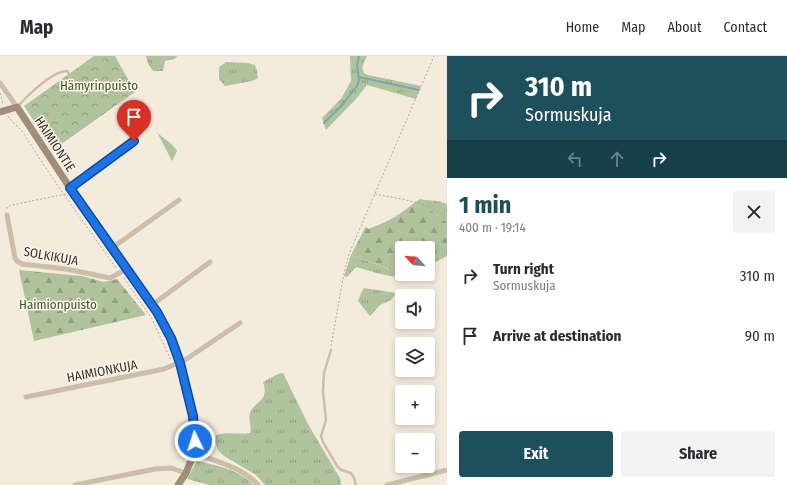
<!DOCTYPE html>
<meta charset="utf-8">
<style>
body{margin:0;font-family:"Fira Sans Condensed",sans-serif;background:#f2f2f3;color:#2b2b33;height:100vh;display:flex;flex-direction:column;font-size:15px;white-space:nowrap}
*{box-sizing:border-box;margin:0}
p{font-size:13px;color:#7c7c81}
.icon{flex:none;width:22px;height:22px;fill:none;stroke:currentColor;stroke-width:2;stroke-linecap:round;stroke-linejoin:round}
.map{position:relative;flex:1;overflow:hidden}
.drawer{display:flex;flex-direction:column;background:#fff;width:340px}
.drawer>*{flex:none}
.hud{background:#1d4f5c;color:#fff;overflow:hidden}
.needle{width:26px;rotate:296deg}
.tools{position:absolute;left:395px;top:185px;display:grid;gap:8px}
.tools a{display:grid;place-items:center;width:40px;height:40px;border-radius:4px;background:#fff;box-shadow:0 2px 6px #0003;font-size:20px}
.pin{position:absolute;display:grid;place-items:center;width:34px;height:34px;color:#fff;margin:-41px -17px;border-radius:50% 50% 50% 0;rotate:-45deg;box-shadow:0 0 4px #0007}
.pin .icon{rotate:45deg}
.me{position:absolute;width:44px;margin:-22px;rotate:356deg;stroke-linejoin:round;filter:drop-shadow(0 0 3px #0008)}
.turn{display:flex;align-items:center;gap:14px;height:84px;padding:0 12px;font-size:18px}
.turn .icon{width:52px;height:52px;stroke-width:2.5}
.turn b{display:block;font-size:28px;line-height:34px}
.lanes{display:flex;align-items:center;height:38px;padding:0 12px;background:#0003;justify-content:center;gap:20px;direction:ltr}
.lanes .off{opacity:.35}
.round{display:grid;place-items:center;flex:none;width:42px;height:42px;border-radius:4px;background:#f2f2f3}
.overview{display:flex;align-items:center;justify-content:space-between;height:68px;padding:0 12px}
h1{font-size:24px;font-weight:700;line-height:30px;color:#1d4f5c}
.button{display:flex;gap:8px;margin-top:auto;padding:8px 12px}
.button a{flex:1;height:46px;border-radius:4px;background:#1d4f5c;color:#fff;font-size:16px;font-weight:700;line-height:46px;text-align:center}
.button a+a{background:#f2f2f3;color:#2b2b33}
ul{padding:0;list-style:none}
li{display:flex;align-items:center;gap:12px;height:60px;padding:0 12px}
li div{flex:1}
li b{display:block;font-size:15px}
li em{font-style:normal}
header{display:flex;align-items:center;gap:24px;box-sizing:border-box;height:56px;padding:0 20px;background:#fff;border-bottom:1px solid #e1e1e2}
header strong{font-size:19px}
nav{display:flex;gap:22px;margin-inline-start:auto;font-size:14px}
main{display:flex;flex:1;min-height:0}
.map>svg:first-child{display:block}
.grass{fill:url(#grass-tufts)}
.forest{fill:url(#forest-firs)}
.park{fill:url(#park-crowns)}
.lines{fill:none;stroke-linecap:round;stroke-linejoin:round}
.stream{stroke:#7ba7b1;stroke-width:2}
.path{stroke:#b8a893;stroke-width:1;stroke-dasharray:2 2;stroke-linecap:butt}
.lane{stroke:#ccbea9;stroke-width:2.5}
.street{stroke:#ccbea9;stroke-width:5}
.secondary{stroke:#a08d7a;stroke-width:7}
.route-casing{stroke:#114b97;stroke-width:10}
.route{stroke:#1a73e8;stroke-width:7}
.labels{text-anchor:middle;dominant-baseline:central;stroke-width:3;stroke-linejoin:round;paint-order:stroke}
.park-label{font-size:13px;fill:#41582c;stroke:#fbf5ea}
.street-label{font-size:13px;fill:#393029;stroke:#fbf5ea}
</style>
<header>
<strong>Map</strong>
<nav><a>Home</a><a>Map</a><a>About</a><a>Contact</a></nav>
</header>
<main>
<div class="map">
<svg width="447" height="429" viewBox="0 0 447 429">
<defs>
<pattern id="grass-tufts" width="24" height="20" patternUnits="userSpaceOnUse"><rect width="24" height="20" fill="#b1c39c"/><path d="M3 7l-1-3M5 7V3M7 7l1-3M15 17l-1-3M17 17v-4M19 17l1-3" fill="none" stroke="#919f7f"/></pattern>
<pattern id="forest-firs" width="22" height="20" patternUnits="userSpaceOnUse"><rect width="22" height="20" fill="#b1c39c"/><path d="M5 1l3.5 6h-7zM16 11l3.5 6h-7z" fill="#919f7f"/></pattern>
<pattern id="park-crowns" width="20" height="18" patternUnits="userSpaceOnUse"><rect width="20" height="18" fill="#b1c39c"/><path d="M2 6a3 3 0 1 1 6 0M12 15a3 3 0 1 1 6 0" fill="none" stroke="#919f7f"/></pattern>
</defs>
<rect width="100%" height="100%" fill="#f3ecdd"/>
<g class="grass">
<polygon points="146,0 177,0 175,3 165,5 163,15 153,15 148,8"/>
<path d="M350,0H367C364,6 361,10 364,17L368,19L421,30L416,43L367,29L356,43L326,74L322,62L341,43L351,25Z"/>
<polygon points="226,6 248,7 255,9 257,15 258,22 252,25 225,30 219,23 219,11"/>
<path d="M157,76C163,83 172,86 177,95L172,105L173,107Z"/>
<path d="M420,143C429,145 439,144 447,148V167C435,156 425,152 410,150Z"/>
<polygon points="447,188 447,200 428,210 428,202"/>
<path d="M351,199L389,213L402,211V218H411C394,225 372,215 356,211L347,221L344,220Z"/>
<polygon points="364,232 396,237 391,244 380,249 370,260 358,245 361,237"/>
<path d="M283,317L309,370L340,422L341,429H265L256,419L224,400L218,394L215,386L216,379C227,375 239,379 250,377C252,370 248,364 250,357C254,345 270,346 263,326L278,318Z"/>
<path d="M197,405C218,410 238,413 254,429H210L187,423Z"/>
</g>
<g class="forest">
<path d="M410,150C427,152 434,155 447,167V188L445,191L428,202V192H402V211L390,213L351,199L366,170L368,173C381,169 400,159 410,150Z"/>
<polygon points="19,214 82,220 104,226 117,223 146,259 34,285"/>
</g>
<polygon class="park" points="94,0 115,0 135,36 53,94 24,50"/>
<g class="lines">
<g class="stream">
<polyline points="359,21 419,34"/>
<polyline points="324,67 343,48 357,30 359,24 357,9 359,0"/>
</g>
<g class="path">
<polyline points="0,37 3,48"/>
<path d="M8,60C11,66 20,71 24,78C52,124 85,167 116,212"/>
<polyline points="44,80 51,70 60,52"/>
<path d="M375,138C399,143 428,145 447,163"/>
<polyline points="7,153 7,151 12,149 66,138"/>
<polyline points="124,222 152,263 171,304"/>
<polyline points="331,290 344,217 349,198 434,0"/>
<polyline points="184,403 188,389"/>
</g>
<g class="lane">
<path d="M17,51C27,40 52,15 67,15L70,20"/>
<polyline points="331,294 324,317 323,335 326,364 321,380 323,386 337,410 341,414 351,417 354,422 356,429"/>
</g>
<g class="street">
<polyline points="0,27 17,51"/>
<polyline points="70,132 134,85"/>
<polyline points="7,159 15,202 17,205 22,208 66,213 110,222 127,213"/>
<polyline points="112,192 179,144"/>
<polyline points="152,249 210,206"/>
<polyline points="26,341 164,313 185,304 240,267"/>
<path d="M194,397C215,405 242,411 258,429"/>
<polyline points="75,429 155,413 171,412 186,417"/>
<polyline points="387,429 447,414"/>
</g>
<polyline class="secondary" points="0,56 17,51 70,132 157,256 171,282 180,307 193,360 195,385 194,397 186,417 178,429"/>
</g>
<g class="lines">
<g class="route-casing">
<polyline id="route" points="134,85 70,132 157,256 171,282 180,307 193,360 195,385"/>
</g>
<use href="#route" class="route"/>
</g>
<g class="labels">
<g class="park-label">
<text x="99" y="29">Hämyrinpuisto</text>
<text x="58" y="248">Haimionpuisto</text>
</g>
<g class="street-label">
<text transform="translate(55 88) rotate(57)">HAIMIONTIE</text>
<text transform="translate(51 200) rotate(10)">SOLKIKUJA</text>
<text transform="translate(102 315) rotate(-11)">HAIMIONKUJA</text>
</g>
</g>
</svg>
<div class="tools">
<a><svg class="needle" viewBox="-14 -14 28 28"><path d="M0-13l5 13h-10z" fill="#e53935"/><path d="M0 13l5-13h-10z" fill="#7c7c81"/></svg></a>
<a><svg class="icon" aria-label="sound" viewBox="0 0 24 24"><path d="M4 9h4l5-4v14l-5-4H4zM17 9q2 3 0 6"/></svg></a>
<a><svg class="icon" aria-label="layers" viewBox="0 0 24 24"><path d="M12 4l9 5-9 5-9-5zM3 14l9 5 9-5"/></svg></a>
<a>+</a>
<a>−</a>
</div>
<div class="pin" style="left:134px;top:85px;background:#d93025"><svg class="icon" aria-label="arrive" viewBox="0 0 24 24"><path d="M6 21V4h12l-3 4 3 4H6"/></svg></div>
<svg class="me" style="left:195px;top:385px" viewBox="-20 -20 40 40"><circle r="17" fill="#1a73e8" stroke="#fff" stroke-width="3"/><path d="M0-11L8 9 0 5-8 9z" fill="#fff"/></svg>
</div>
<section class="drawer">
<div class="hud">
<div class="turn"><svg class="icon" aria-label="right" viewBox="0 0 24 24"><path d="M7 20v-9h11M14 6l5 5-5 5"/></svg><div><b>310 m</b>Sormuskuja</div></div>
<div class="lanes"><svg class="icon off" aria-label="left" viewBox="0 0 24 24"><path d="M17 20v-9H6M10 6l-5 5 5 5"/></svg><svg class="icon off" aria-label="ahead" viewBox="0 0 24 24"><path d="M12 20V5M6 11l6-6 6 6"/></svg><svg class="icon" aria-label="right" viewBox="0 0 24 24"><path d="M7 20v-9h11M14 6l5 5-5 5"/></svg></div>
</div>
<div class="overview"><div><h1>1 min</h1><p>400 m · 19:14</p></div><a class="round"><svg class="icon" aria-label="close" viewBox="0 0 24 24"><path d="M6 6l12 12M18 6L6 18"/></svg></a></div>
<ul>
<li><svg class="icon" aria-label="right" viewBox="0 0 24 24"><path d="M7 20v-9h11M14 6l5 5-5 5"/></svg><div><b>Turn right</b><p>Sormuskuja</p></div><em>310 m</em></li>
<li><svg class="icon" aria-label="arrive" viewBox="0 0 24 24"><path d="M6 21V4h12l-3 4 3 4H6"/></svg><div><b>Arrive at destination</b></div><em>90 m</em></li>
</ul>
<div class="button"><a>Exit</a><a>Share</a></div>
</section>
</main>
